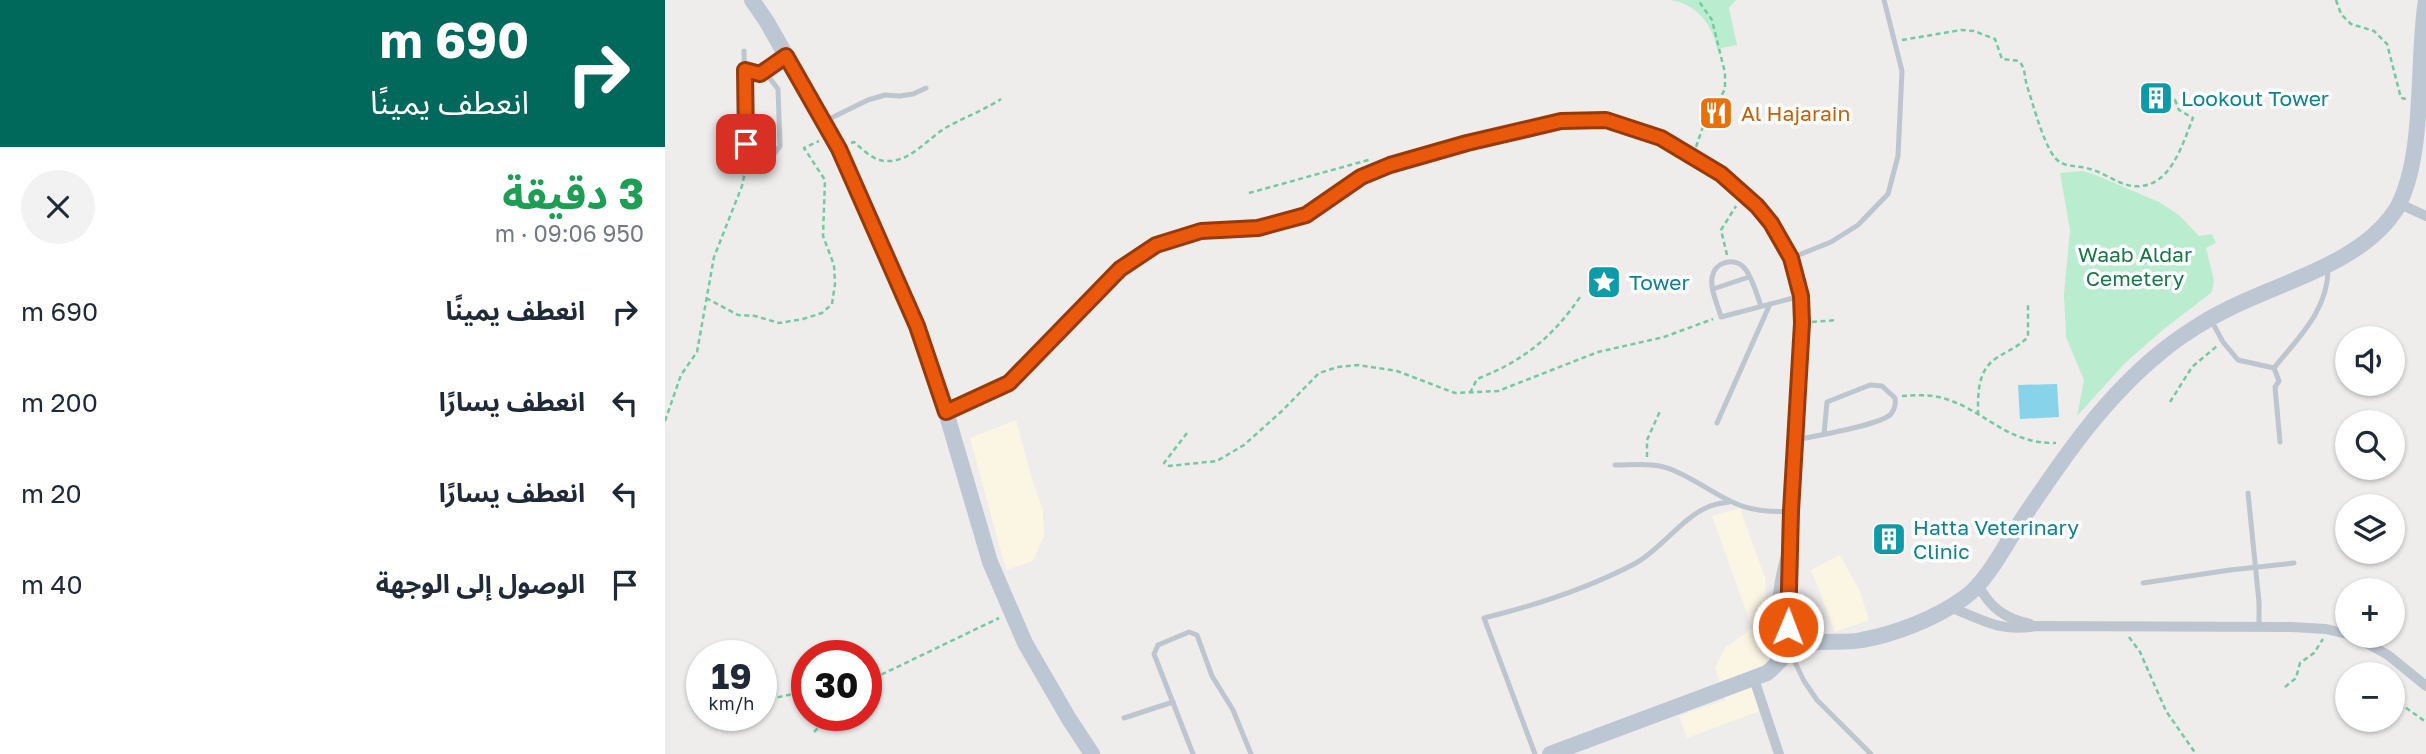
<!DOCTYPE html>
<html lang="ar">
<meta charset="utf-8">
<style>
body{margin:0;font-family:"Golos Text","Noto Sans Arabic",sans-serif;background:#f2f2f3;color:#1f2937;direction:rtl;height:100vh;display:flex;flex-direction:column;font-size:26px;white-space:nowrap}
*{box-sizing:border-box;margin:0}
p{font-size:23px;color:#747a83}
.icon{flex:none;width:38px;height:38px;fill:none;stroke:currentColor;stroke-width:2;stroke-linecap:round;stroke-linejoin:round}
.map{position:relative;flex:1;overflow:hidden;direction:ltr}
.details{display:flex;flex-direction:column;background:#fff;width:665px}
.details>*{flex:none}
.guide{background:#00695c;color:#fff;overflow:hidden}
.fabs{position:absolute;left:1670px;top:326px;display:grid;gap:14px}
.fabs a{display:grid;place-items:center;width:70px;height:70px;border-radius:50%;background:#fff;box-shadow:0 2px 5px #0004;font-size:35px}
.speed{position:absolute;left:21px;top:640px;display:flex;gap:14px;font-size:35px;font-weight:700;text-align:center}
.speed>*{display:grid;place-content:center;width:91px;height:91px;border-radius:50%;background:#fff;box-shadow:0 2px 5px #0004;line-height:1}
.speed small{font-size:18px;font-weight:400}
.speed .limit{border:10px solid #d22;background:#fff;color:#111}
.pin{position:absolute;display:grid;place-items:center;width:60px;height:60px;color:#fff;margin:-30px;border-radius:14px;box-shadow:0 4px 10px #0006}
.me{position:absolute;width:77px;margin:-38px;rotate:1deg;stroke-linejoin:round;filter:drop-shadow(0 0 5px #0008)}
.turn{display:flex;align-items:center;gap:24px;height:147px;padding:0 21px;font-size:32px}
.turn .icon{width:91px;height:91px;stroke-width:2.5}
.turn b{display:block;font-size:49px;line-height:60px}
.round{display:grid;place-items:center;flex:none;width:74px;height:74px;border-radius:37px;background:#f2f2f3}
.headline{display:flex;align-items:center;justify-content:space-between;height:119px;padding:0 21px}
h1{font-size:42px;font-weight:700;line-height:52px;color:#1e9e55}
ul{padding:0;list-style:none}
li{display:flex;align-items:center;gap:21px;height:91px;padding:0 21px}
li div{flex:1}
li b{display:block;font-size:26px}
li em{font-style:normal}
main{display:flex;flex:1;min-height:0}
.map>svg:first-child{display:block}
.commercial{fill:#fbf5e4}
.green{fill:#baedcf}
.water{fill:#87d3ea}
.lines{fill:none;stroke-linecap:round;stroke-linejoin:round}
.path{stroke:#73caa1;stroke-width:2.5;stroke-dasharray:5 3.5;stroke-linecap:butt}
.lane{stroke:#bdc6cf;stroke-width:5}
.street{stroke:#bdc6cf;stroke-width:10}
.secondary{stroke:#bdc7d3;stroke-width:16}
.route-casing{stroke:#983908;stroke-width:18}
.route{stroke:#ea580c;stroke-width:12}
.labels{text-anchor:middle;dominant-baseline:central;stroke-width:7;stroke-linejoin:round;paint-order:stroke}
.culture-label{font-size:21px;fill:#0d838f;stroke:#fff;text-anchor:start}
.food-label{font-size:21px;fill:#c56008;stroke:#fff;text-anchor:start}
.park-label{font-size:21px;fill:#18784a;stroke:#fff}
</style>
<main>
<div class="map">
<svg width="1761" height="754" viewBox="0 0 1761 754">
<rect width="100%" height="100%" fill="#efecec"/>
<g class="commercial">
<polygon points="351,420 367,479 378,510 379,536 368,561 341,570 305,438"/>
<polygon points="1075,508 1100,578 1105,662 1082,672 1095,711 1022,738 1014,716 1060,700 1050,667 1060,648 1087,628 1047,516"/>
<polygon points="1175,555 1195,591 1204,620 1170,632 1146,570"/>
</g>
<g class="green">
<path d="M1005,0H1071L1064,8L1072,45L1052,49C1048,24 1030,3 1005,0Z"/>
<polygon points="1417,171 1428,174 1494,202 1514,215 1534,236 1547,234 1551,243 1541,248 1549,280 1547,292 1499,329 1461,362 1412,416 1419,380 1401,337 1399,294 1405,230 1395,173"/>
</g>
<polygon class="water" points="1392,384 1394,417 1355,419 1353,385"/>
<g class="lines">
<g class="path">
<polyline points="1671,0 1676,14 1686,24 1709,31 1722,44 1736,98 1741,99"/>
<path d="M1237,40L1296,30L1309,31L1330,39L1337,59L1354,61C1361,69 1359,76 1362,86C1369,107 1375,132 1386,152C1397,171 1410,163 1428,170C1441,174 1455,185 1468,186C1505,190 1517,145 1528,118L1514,110L1510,100L1498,106"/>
<path d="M186,143L189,142C198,150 209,161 221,161C245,163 264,137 282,127C300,117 319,110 336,99"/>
<polyline points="1031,147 1043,112 1052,104 1060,89 1060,73 1047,20 1033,0"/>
<polyline points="584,193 707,159"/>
<polyline points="1062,255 1056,230 1071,206"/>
<polyline points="41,298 73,315 90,316 114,323 138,319 157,313 167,304 170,284 169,265 158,236 160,180 139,148 154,141"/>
<polyline points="1147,322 1172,320"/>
<path d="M805,393L812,379C858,361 887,338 915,297"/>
<path d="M1237,396C1251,395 1267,394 1281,399C1322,412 1342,444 1391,443"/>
<polyline points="1505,402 1527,367 1552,346"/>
<path d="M1313,415C1313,395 1312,372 1330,359C1342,351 1353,347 1363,337V302"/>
<polyline points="0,421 16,375 32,352 49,257 77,186 83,158"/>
<polyline points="522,433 499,463 504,466 552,461 579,445 618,410 654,373 673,367 693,365 732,371 790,393 833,391 933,352 999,337 1048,319"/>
<polyline points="982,457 982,440 995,411"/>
<polyline points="1464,637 1475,652 1501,711 1531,754"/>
<polyline points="201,682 334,618"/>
<polyline points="1620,687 1631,678 1635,663 1649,653 1658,639"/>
<polyline points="1727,698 1761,722"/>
<polyline points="96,701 142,691"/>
<polyline points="77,717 78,716"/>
<polyline points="149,732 165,716"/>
</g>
<g class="lane">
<path d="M79,51L81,144C87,155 97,157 109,154L115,146L113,89L103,76L80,70"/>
<polyline points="95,74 119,58"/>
<polyline points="160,121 203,100 220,95 235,96 248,94 261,88"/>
<polyline points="1126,258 1166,242 1193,225 1223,194 1233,156 1237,71 1219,0"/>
<polyline points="1048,289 1084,277"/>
<path d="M1096,306C1092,295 1088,280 1081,270C1071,256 1049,261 1047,278C1045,290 1053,305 1056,317C1083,310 1110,303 1136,296"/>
<polyline points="1546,320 1558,342 1573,360 1609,368 1614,381 1610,387 1615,442"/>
<path d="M1609,368C1633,338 1664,309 1663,268"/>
<polyline points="1052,423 1105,304"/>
<path d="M1131,440C1150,436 1216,425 1226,414C1230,409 1231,404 1230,398L1217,386L1205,385L1162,402L1159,434"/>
<path d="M950,465C970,465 992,462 1010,471C1058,493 1068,515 1127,511"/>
<polyline points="1583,493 1594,602 1594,628"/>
<polyline points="1478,583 1565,570 1629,563"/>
<polyline points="1126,654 1139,681 1152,700 1206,754"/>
<polyline points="459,718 508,702"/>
<polyline points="528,754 489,654 493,645 524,632 532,635 547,676 568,710 586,754"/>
<path d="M870,754L819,618C872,605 922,589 971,563C996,549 1018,517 1043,507C1049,504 1057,503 1064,502"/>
</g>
<g class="street">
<polyline points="1735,204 1761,216"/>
<polyline points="281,412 344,383 455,269 491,245 536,231 593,228 641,215 696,177 725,165 802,143 896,121 941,120 996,138 1056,174 1092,206 1106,223 1126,258 1136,296 1137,323 1127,511 1124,591 1125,651"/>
<path d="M1314,586C1325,608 1341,619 1365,624"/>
<path d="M1284,607C1318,619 1334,633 1371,626L1627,627L1661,629L1682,634"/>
<polyline points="1687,635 1723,655 1761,686"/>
<path d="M1110,667C1110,627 1110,587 1123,549"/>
<polyline points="1089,679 1114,754"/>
</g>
<g class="secondary">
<polyline points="87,0 102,22 174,149 252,326 281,412 325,562 360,643 404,719 427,754"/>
<path d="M885,754L1102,673C1110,667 1117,657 1125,651C1147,636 1173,645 1197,640C1231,634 1271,618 1299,598C1323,581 1341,543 1358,518C1399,457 1439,398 1496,352C1514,337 1542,319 1563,309C1618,281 1698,263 1732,208C1761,155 1751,62 1761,0"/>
</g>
</g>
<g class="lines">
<g class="route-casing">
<polyline id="route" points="81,144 80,70 95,74 121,56 174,149 252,326 281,412 344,383 455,269 491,245 536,231 593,228 641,215 696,177 725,165 802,143 896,121 941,120 996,138 1056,174 1092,206 1106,223 1126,258 1136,296 1137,323 1126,511 1123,627"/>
</g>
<use href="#route" class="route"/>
</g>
<defs>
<g id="building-square" transform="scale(1.75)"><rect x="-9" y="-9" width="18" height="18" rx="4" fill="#0f9aa8" stroke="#fff"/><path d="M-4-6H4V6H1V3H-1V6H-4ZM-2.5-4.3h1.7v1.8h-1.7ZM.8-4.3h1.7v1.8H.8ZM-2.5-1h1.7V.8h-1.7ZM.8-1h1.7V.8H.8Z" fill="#fff"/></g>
<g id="restaurant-square" transform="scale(1.75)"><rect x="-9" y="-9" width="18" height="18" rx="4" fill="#e8710a" stroke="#fff"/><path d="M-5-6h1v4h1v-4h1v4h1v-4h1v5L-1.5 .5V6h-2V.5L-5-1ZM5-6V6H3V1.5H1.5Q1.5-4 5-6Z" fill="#fff"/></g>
<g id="sight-square" transform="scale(1.75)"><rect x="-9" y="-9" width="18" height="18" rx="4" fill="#0f9aa8" stroke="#fff"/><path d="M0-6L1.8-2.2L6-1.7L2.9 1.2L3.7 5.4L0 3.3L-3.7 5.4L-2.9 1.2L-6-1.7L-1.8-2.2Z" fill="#fff"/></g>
</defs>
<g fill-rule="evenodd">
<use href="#building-square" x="1491" y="98"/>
<use href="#restaurant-square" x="1051" y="113"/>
<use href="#sight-square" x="939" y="282"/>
<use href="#building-square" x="1224" y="539"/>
</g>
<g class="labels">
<g class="culture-label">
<text x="1516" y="98">Lookout Tower</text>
<text x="964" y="282">Tower</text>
<text x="1248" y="527">Hatta Veterinary<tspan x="1248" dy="24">Clinic</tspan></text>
</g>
<g class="food-label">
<text x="1076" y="113">Al Hajarain</text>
</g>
<g class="park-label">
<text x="1470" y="254">Waab Aldar<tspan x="1470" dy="24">Cemetery</tspan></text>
</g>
</g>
</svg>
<div class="fabs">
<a><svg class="icon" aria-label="sound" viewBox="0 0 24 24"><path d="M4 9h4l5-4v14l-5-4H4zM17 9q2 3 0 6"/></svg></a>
<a><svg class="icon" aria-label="search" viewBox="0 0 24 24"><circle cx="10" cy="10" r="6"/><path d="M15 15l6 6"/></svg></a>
<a><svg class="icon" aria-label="layers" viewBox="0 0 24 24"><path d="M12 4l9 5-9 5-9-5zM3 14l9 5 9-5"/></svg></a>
<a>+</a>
<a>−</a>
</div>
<div class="speed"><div>19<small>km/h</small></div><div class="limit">30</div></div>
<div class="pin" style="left:81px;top:144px;background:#d93025"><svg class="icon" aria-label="arrive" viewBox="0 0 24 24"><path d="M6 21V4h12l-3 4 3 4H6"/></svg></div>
<svg class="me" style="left:1123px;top:627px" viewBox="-20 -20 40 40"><circle r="17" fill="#ea580c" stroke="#fff" stroke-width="3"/><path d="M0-11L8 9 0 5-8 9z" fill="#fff"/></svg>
</div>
<section class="details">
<div class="guide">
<div class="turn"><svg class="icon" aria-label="right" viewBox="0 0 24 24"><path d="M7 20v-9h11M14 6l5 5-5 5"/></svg><div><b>690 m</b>انعطف يمينًا</div></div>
</div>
<div class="headline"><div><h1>3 دقيقة</h1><p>950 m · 09:06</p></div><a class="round"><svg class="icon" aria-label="close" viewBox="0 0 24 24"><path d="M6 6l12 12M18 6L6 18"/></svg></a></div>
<ul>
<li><svg class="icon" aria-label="right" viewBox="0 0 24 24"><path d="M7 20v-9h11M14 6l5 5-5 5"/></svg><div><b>انعطف يمينًا</b></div><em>690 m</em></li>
<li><svg class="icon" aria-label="left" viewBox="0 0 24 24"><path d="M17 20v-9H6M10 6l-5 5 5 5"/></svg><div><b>انعطف يسارًا</b></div><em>200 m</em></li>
<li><svg class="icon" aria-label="left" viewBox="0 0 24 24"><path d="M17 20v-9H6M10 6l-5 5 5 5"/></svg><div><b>انعطف يسارًا</b></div><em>20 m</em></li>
<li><svg class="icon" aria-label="arrive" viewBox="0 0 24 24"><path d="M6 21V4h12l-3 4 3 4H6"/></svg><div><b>الوصول إلى الوجهة</b></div><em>40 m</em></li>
</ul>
</section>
</main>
